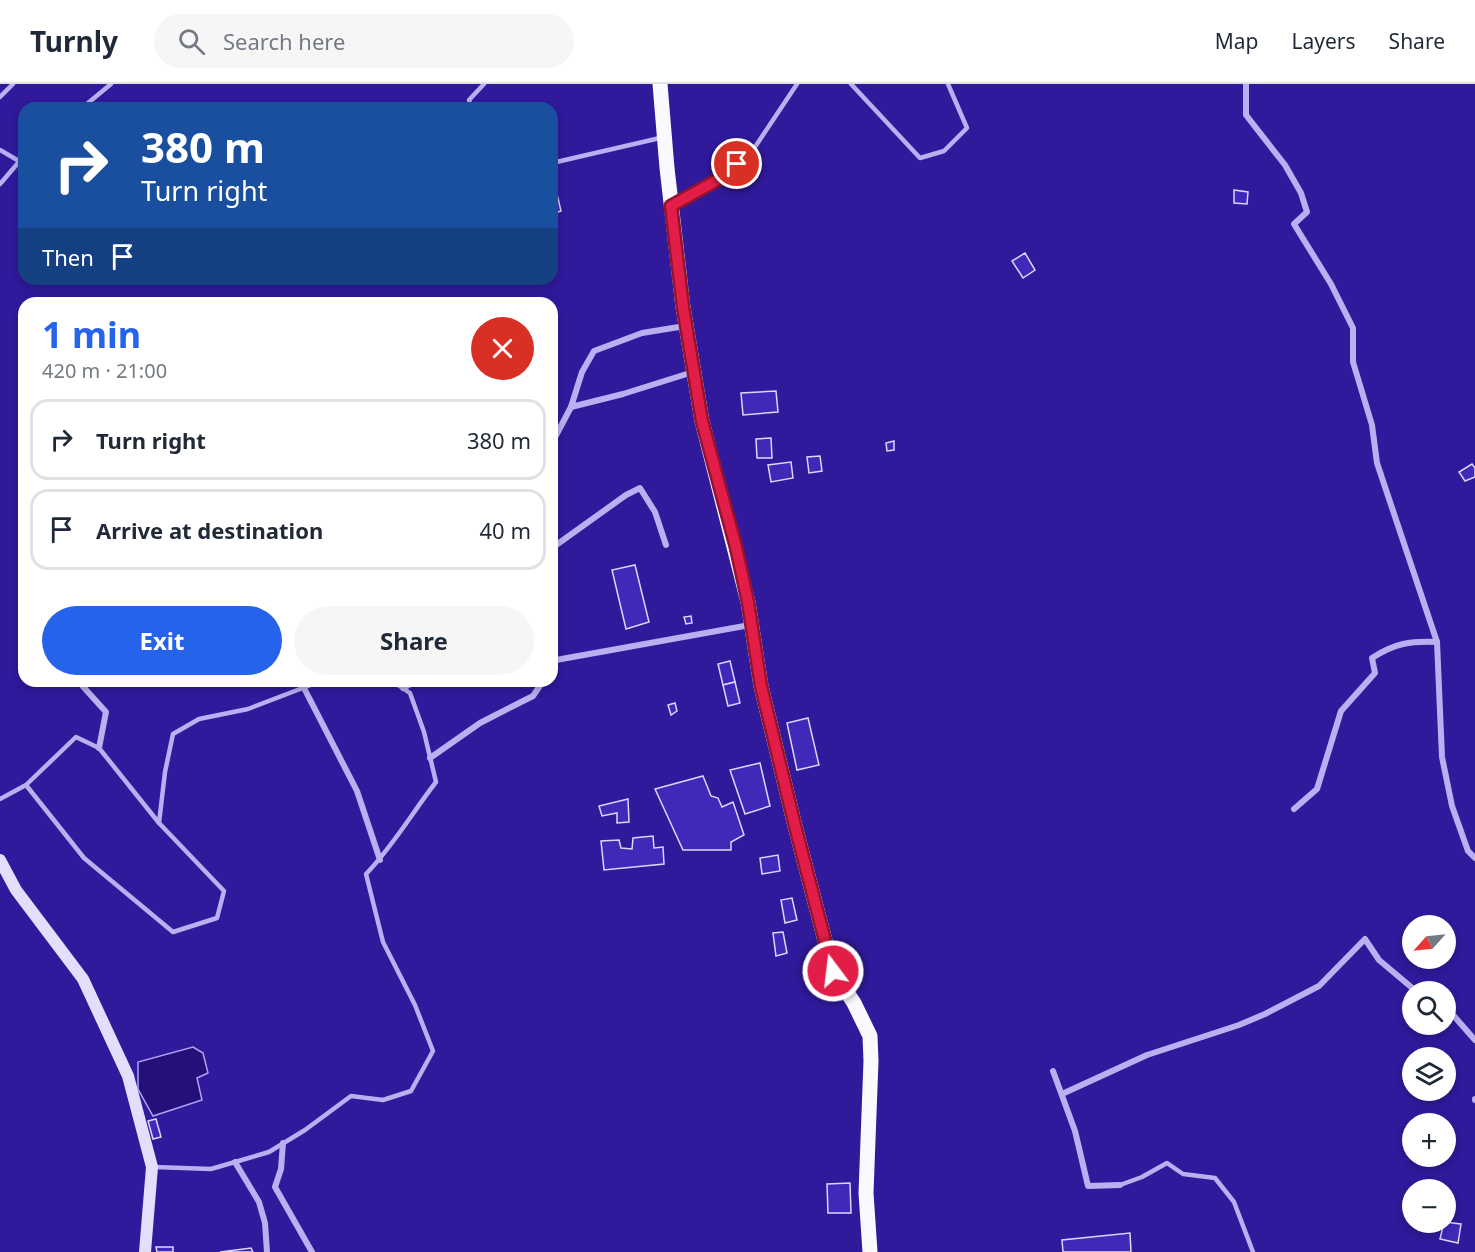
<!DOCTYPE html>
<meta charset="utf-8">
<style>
body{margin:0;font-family:"Noto Sans",sans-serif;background:#f6f6f7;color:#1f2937;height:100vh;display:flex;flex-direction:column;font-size:22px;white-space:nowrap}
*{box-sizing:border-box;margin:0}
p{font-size:20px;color:#747a83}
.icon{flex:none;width:33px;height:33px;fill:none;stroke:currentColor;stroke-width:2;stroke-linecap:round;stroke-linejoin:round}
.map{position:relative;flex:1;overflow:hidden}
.drawer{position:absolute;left:18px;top:213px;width:540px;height:390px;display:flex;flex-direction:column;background:#fff;border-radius:18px;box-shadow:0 3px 9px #0003}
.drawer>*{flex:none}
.top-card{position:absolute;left:18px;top:18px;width:540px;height:183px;border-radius:18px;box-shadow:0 3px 9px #0003;background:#1a4fa0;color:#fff;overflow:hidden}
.needle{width:39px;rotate:243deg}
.fabs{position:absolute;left:1402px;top:831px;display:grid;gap:12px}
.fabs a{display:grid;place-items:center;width:54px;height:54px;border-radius:50%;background:#fff;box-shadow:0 3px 9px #0003;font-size:30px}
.pin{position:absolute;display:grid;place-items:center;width:51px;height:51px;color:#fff;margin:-26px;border:3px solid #fff;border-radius:50%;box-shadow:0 2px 6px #0007}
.me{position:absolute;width:66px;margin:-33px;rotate:345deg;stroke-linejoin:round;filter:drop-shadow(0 0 4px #0008)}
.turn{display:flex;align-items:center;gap:21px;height:126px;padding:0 24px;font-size:27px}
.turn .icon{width:78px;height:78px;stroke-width:2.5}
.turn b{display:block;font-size:42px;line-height:51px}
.then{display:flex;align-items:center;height:57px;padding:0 24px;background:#0003;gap:12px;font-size:22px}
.round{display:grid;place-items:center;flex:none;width:63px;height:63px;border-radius:32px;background:#f6f6f7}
.summary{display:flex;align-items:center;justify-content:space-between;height:102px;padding:0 24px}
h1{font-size:36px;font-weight:700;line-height:45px;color:#2563eb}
.action{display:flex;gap:12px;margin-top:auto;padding:12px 24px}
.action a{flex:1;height:69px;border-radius:36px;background:#2563eb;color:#fff;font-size:24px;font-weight:700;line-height:69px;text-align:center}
.action a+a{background:#f6f6f7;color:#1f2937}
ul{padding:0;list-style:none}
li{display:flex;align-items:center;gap:18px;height:81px;margin:0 12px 9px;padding:0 12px;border:3px solid #e0e1e3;border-radius:18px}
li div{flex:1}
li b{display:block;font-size:22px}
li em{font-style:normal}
header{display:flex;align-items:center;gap:36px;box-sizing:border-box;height:84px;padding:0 30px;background:#fff;border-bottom:2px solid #e0e1e3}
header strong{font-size:28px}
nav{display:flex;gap:33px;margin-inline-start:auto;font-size:21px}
.search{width:420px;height:54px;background:#f6f6f7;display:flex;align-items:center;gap:15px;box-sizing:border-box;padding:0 21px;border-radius:33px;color:#747a83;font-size:22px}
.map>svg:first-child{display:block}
.water{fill:#241078;stroke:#aea2f4;stroke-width:1.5}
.building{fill:#4028b9;stroke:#ddd6fc;stroke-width:1.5}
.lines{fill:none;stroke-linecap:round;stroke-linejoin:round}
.lane{stroke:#baaff1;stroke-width:4.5}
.street{stroke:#baaff1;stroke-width:6}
.secondary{stroke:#e3defc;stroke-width:12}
.primary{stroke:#fbf9ff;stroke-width:15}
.route-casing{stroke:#92132f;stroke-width:15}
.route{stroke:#e11d48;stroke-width:10}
</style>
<header>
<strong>Turnly</strong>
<div class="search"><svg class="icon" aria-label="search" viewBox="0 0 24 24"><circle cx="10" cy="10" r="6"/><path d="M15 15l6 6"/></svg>Search here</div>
<nav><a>Map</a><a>Layers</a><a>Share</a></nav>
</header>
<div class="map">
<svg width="1475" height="1168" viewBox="0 0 1475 1168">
<rect width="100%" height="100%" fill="#30199b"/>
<polygon class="water" points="193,963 203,969 208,989 197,994 202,1016 153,1032 138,1005 138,978"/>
<g class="building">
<polygon points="556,106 561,127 552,130 552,107"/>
<polygon points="1234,106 1248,108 1247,120 1234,119"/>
<polygon points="1025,169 1035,186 1023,194 1012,177"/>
<polygon points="776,307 778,328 743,331 741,309"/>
<polygon points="771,354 772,374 757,374 756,355"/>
<polygon points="894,357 894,366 887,367 886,359"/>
<polygon points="820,372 822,387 809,389 807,373"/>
<polygon points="791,378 793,394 771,398 768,381"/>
<polygon points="1472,380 1475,384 1475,393 1465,397 1459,388"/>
<polygon points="635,481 649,538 626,545 612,486"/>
<polygon points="691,532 692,539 686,540 684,533"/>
<polygon points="730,577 735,598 723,601 718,580"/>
<polygon points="735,598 740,619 728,622 723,601"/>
<polygon points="675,619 677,627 671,631 668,621"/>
<polygon points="808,634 819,681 797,686 787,639"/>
<polygon points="760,679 770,722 745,730 730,686"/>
<polygon points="703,692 711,712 718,714 722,723 733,718 744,751 731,758 731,766 683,766 655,705"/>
<polygon points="628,715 629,738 617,739 617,729 602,732 599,722"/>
<polygon points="653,752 654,764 663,763 664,780 604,786 601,757 619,756 621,764 632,765 633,754"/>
<polygon points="778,771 780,787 762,790 760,774"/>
<polygon points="792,814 797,836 785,839 781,816"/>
<polygon points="783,848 787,869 776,872 773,849"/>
<polygon points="1432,940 1445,940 1437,948"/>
<polygon points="156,1035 161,1053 153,1055 148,1037"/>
<polygon points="850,1099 851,1129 828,1129 827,1100"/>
<polygon points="1444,1138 1461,1140 1458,1159 1440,1155"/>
<polygon points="1130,1149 1131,1168 1063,1168 1062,1156"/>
<polygon points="156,1163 173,1163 173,1168 157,1168"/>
<polygon points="251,1164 253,1168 220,1168"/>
</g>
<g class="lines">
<g class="lane">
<polyline points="851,0 920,74 944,67 967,44 948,0"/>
<polyline points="0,13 13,0"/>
<polyline points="82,24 111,0"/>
<polyline points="471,24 469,16 484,0"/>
<polyline points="0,66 19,77"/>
<polyline points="552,79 660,54"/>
<polyline points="0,100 24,72"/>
<polyline points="674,121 721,94 753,66 797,0"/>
<polyline points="0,715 26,701 76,653 99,664 159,739 224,807 217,834 173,848 84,774 26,701"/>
<polyline points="159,739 165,688 173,650 199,635 248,625 321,597"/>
<path d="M154,1083L211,1085L269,1068L305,1046L351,1012L383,1016L411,1007L433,967L415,921L383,858L366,790C393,762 412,729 436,698L424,648L410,609L392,597"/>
<polyline points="1120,1101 1142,1093 1167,1079 1183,1090 1215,1094 1234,1118 1253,1168"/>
</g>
<g class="street">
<polyline points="1246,0 1246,31 1285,81 1301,109 1307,128 1294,140 1331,200 1353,244 1353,278 1372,341 1377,379 1437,558 1442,673 1452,722 1468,767 1475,774"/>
<polyline points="685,242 642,249 594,267 582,288 571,323 623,310 693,288"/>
<polyline points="552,359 571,323"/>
<polyline points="552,464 626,411 640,404 655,428 666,461"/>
<polyline points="552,569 556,576 750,541"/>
<polyline points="78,597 106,628 99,664"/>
<polyline points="304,604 357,707 380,776"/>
<polyline points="403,604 416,597"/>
<polyline points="430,674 480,639 533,612 543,597"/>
<path d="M1294,725L1317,705L1341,627L1375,589L1372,574C1395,559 1410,557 1437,558"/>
<polyline points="1446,923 1475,956"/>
<polyline points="1053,987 1075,1047 1088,1102 1120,1101"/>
<polyline points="1062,1010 1147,971 1239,941 1265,930 1319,902 1365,855 1379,876 1417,908"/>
<polyline points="1475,1015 1475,1016"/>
<polyline points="283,1059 281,1085 275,1103 312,1168"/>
<polyline points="235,1078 259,1118 265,1139 267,1168"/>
</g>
<polyline class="secondary" points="0,776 16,806 83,895 128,992 152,1083 145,1168"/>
<polyline class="primary" points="660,0 667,84 683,223 702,337 748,518 761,602 795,742 833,887 854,919 870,952 871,977 866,1109 870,1168"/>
</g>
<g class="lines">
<g class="route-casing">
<polyline id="route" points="737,80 721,94 671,122 683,223 702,337 736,463 748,518 761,602 795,742 833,887"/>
</g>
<use href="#route" class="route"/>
</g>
</svg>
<div class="fabs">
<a><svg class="needle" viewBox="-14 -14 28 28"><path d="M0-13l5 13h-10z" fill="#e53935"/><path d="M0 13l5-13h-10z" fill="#747a83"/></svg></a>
<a><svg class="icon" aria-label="search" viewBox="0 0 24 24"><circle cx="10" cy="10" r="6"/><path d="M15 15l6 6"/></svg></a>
<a><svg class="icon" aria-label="layers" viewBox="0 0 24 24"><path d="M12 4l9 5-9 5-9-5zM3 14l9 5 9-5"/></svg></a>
<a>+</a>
<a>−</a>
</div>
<div class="pin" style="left:737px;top:80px;background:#d93025"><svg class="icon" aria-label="arrive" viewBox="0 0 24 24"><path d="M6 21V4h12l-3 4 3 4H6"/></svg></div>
<svg class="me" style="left:833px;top:887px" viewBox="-20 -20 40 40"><circle r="17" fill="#e11d48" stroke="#fff" stroke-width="3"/><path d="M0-11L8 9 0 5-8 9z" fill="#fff"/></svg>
<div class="top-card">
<div class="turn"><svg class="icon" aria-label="right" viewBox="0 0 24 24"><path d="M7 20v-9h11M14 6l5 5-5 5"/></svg><div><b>380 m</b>Turn right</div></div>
<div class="then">Then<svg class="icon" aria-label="arrive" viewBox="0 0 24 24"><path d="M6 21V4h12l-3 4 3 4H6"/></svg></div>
</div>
<section class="drawer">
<div class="summary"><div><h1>1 min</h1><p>420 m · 21:00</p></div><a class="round" style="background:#d93025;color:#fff"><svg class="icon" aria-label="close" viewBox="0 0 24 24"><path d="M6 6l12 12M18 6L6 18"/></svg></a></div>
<ul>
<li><svg class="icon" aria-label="right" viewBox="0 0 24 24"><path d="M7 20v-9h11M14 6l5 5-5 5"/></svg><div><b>Turn right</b></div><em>380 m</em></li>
<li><svg class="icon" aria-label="arrive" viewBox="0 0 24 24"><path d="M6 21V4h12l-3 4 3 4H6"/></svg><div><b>Arrive at destination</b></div><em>40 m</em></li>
</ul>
<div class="action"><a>Exit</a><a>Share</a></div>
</section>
</div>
